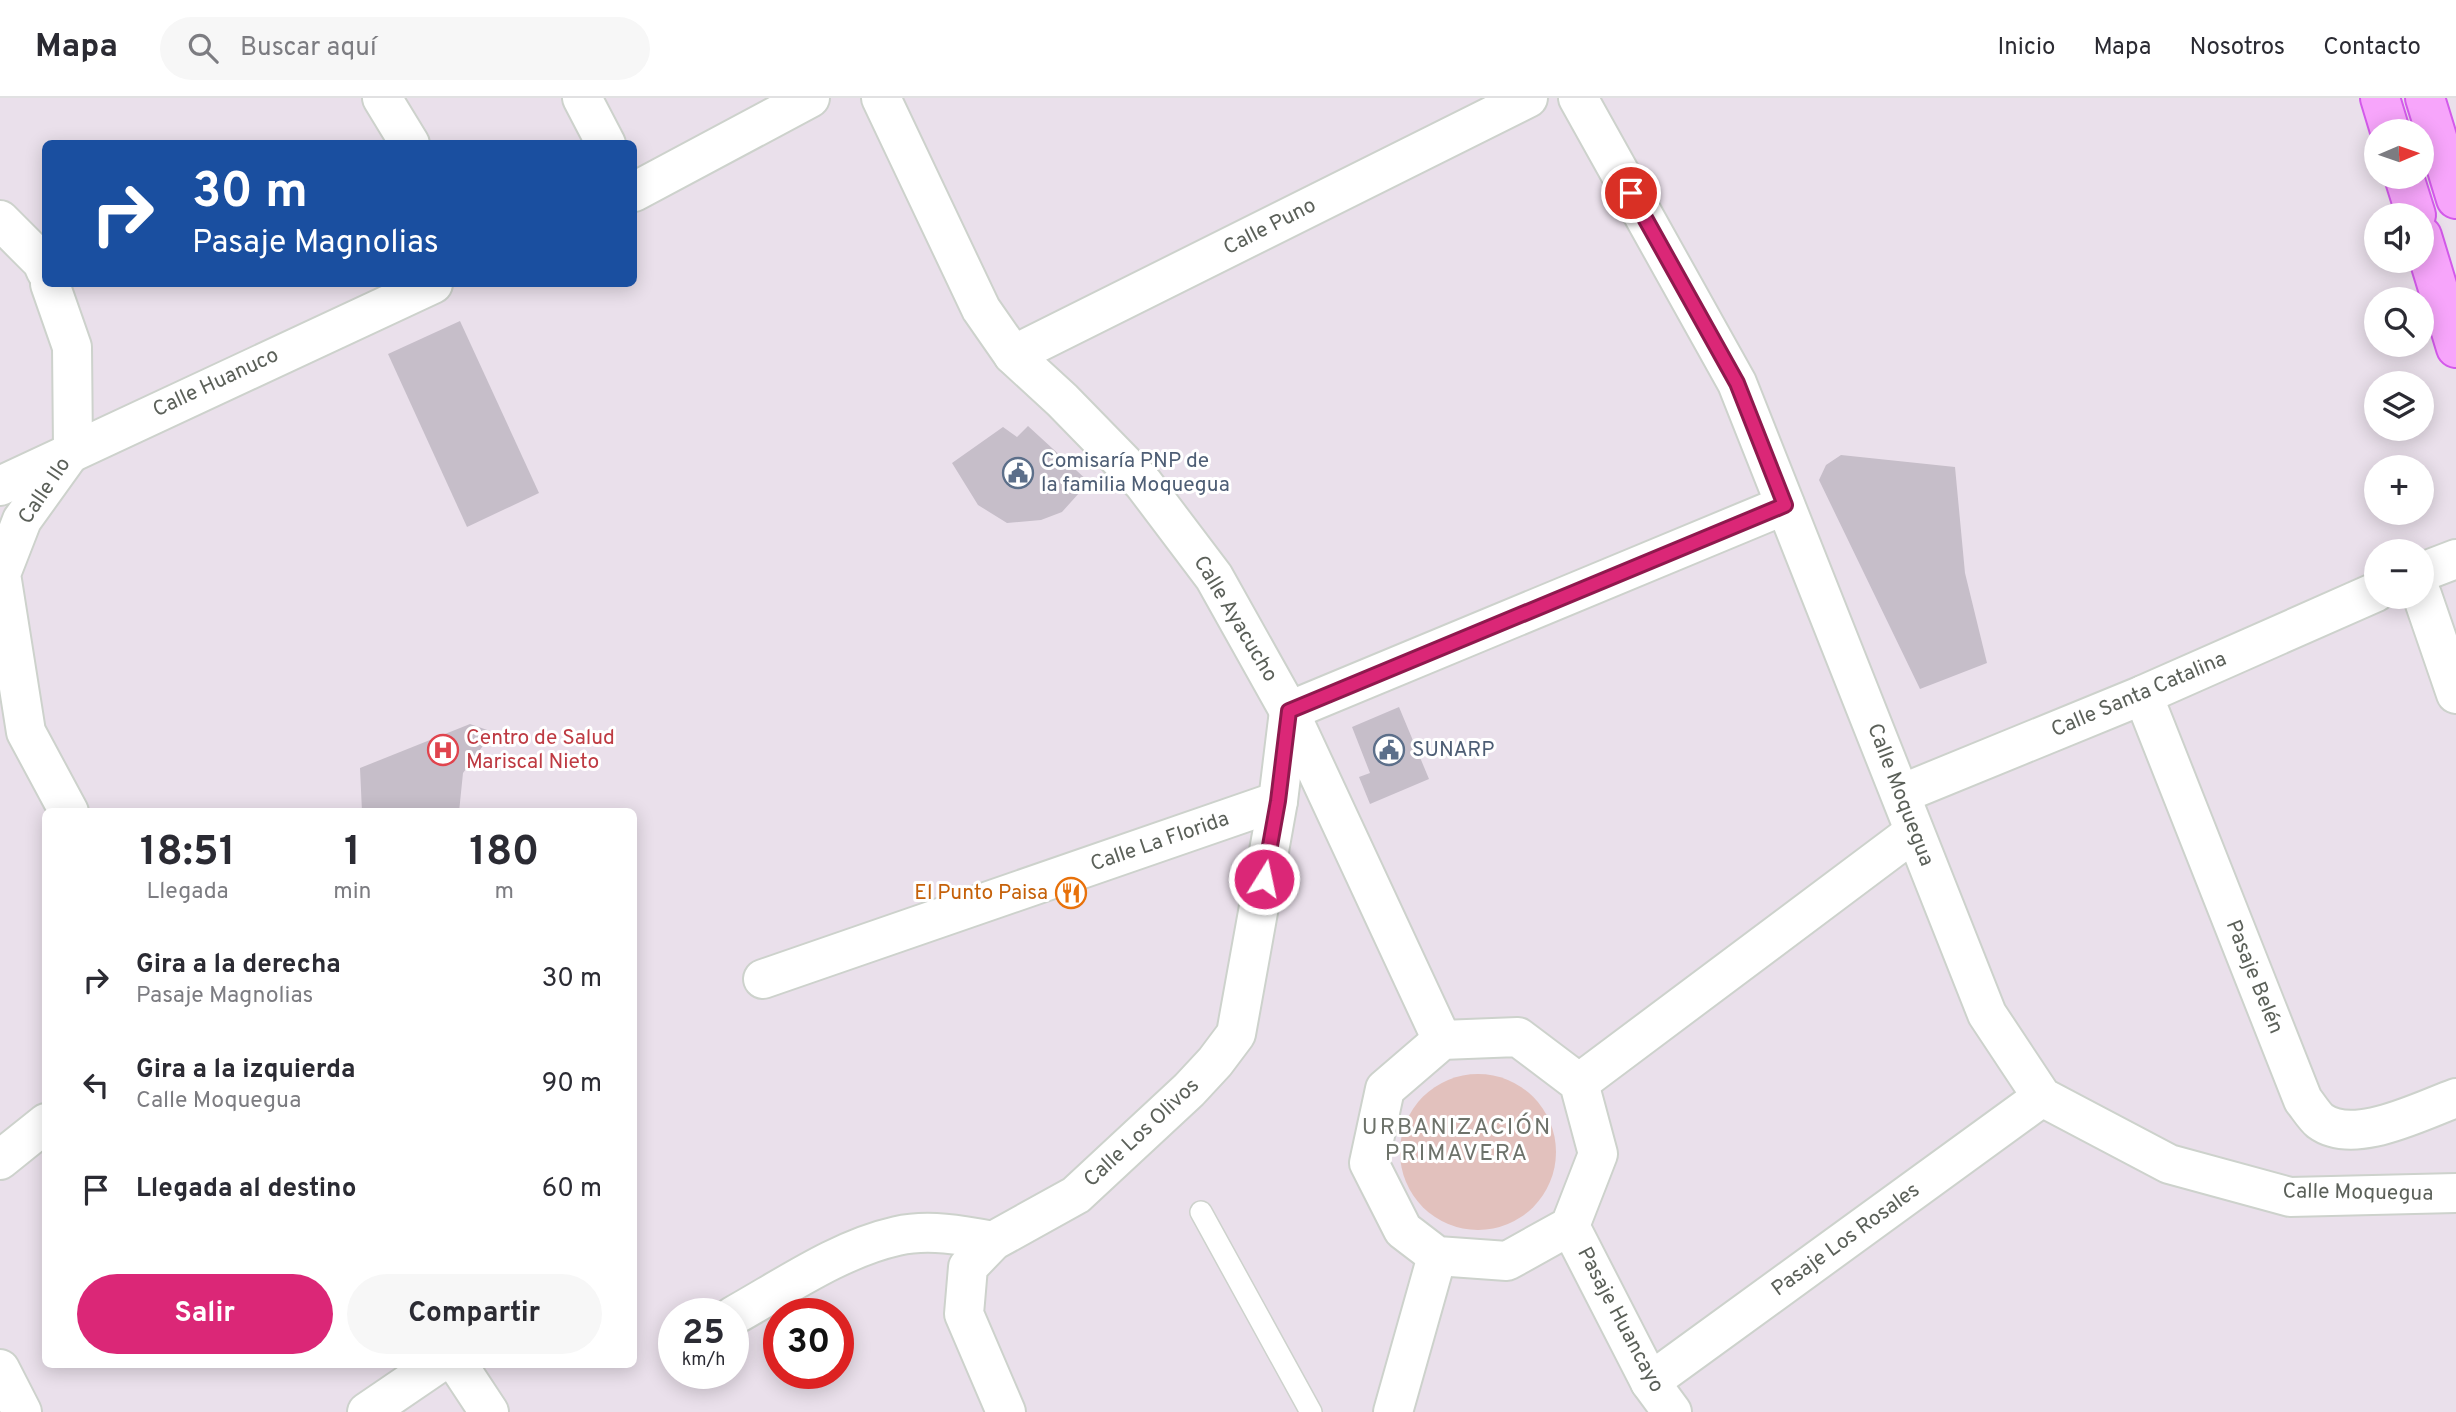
<!DOCTYPE html>
<html lang="es">
<meta charset="utf-8">
<style>
body{margin:0;font-family:Overpass,sans-serif;background:#f7f7f7;color:#2b2b33;height:100vh;display:flex;flex-direction:column;font-size:26px;white-space:nowrap}
*{box-sizing:border-box;margin:0}
p{font-size:23px;color:#7c7c81}
.icon{flex:none;width:38px;height:38px;fill:none;stroke:currentColor;stroke-width:2;stroke-linecap:round;stroke-linejoin:round}
.map{position:relative;flex:1;overflow:hidden}
.drawer{position:absolute;left:42px;top:710px;width:595px;height:560px;display:flex;flex-direction:column;background:#fff;border-radius:10px;box-shadow:0 4px 18px #0003}
.drawer>*{flex:none}
.top-card{position:absolute;left:42px;top:42px;width:595px;height:147px;border-radius:10px;box-shadow:0 4px 18px #0003;background:#1a4fa0;color:#fff;overflow:hidden}
.needle{width:46px;rotate:88deg}
.controls{position:absolute;left:2364px;top:21px;display:grid;gap:14px}
.controls a{display:grid;place-items:center;width:70px;height:70px;border-radius:50%;background:#fff;box-shadow:0 4px 18px #0003;font-size:35px}
.speed{position:absolute;left:658px;top:1200px;display:flex;gap:14px;font-size:35px;font-weight:700;text-align:center}
.speed>*{display:grid;place-content:center;width:91px;height:91px;border-radius:50%;background:#fff;box-shadow:0 4px 18px #0003;line-height:1}
.speed small{font-size:18px;font-weight:400}
.speed .limit{border:10px solid #d22;background:#fff;color:#111}
.pin{position:absolute;display:grid;place-items:center;width:60px;height:60px;color:#fff;margin:-30px;border:4px solid #fff;border-radius:50%;box-shadow:0 2px 7px #0007}
.me{position:absolute;width:77px;margin:-38px;rotate:10deg;stroke-linejoin:round;filter:drop-shadow(0 0 5px #0008)}
.turn{display:flex;align-items:center;gap:24px;height:147px;padding:0 35px;font-size:32px}
.turn .icon{width:91px;height:91px;stroke-width:2.5}
.turn b{display:block;font-size:49px;line-height:60px}
.eta{display:flex;justify-content:space-evenly;align-items:center;height:119px;text-align:center}
.eta b{font-size:42px;font-weight:700;line-height:49px}
.action{display:flex;gap:14px;margin-top:auto;padding:14px 35px}
.action a{flex:1;height:80px;border-radius:42px;background:#db2777;color:#fff;font-size:28px;font-weight:700;line-height:80px;text-align:center}
.action a+a{background:#f7f7f7;color:#2b2b33}
ul{padding:0;list-style:none}
li{display:flex;align-items:center;gap:21px;height:105px;padding:0 35px}
li div{flex:1}
li b{display:block;font-size:26px}
li em{font-style:normal}
header{display:flex;align-items:center;gap:42px;box-sizing:border-box;height:98px;padding:0 35px;background:#fff;border-bottom:2px solid #e1e1e2}
header strong{font-size:33px}
nav{display:flex;gap:38px;margin-inline-start:auto;font-size:24px}
.search{width:490px;height:63px;background:#f7f7f7;display:flex;align-items:center;gap:18px;box-sizing:border-box;padding:0 24px;border-radius:38px;color:#7c7c81;font-size:26px}
.map>svg:first-child{display:block}
.green{fill:#e2c1bd}
.building{fill:#c6bec9}
.lines{fill:none;stroke-linecap:round;stroke-linejoin:round}
.lane-casing{stroke:#cdd2cc;stroke-width:24}
.street-casing{stroke:#cdd2cc;stroke-width:42}
.primary-casing{stroke:#d35aea;stroke-width:42}
.lane{stroke:#fff;stroke-width:21}
.street{stroke:#fff;stroke-width:38}
.primary{stroke:#f7a5fb;stroke-width:38}
.route-casing{stroke:#8e194d;stroke-width:18}
.route{stroke:#db2777;stroke-width:12}
.labels{text-anchor:middle;dominant-baseline:central;stroke-width:6;stroke-linejoin:round;paint-order:stroke}
.street-label{font-size:21px;fill:#5b6059;stroke:#fff}
.service-label{font-size:21px;fill:#4e5e75;stroke:#fff;text-anchor:start}
.health-label{font-size:21px;fill:#be3a42;stroke:#fff;text-anchor:start}
.food-label{font-size:21px;fill:#c56008;stroke:#fff;text-anchor:end}
.neighbourhood-label{font-size:23px;letter-spacing:2px;fill:#6d726a;stroke:#fff}
</style>
<header>
<strong>Mapa</strong>
<div class="search"><svg class="icon" aria-label="search" viewBox="0 0 24 24"><circle cx="10" cy="10" r="6"/><path d="M15 15l6 6"/></svg>Buscar aquí</div>
<nav><a>Inicio</a><a>Mapa</a><a>Nosotros</a><a>Contacto</a></nav>
</header>
<div class="map">
<svg width="2456" height="1314" viewBox="0 0 2456 1314">
<rect width="100%" height="100%" fill="#eae0eb"/>
<circle class="green" cx="1478" cy="1054" r="78"/>
<g class="building">
<polygon points="460,223 539,395 467,429 388,256"/>
<polygon points="1028,328 1089,384 1062,414 1041,422 1007,425 978,407 952,365 1003,329 1017,339"/>
<polygon points="1841,357 1955,369 1965,475 1987,565 1920,591 1819,382 1826,367"/>
<polygon points="1399,609 1429,681 1370,706 1359,679 1370,675 1352,629"/>
<polygon points="470,626 493,634 463,675 459,714 362,714 360,670"/>
</g>
<g class="lines">
<g class="lane-casing">
<polyline id="lane" points="1201,1114 1311,1314"/>
</g>
<g class="street-casing">
<g id="street">
<polyline points="382,0 410,46"/>
<polyline points="582,0 606,46"/>
<polyline points="881,0 981,211 1013,257 1062,302 1143,385 1214,479 1289,613 1442,942"/>
<polyline points="1578,0 1737,285 1987,916 2042,999 2169,1066 2290,1099 2456,1095"/>
<polyline points="634,94 810,0"/>
<polyline points="0,122 42,164 46,173"/>
<polyline points="50,186 72,249 73,351 22,422 1,476 26,634 69,714"/>
<polyline points="1013,257 1528,0"/>
<polyline points="0,388 433,186"/>
<polyline points="2422,474 2456,461"/>
<polyline points="2422,497 2456,596"/>
<path d="M2143,597L2303,1002C2308,1008 2314,1018 2320,1023C2354,1048 2420,1013 2456,1000"/>
<polyline points="1289,613 1785,407"/>
<polyline points="1901,696 2143,597 2376,494"/>
<polyline points="763,881 1278,703"/>
<polygon points="1518,939 1579,985 1598,1056 1570,1128 1507,1163 1437,1158 1403,1132 1369,1065 1385,991 1442,942"/>
<polyline points="1579,985 1914,734"/>
<polyline points="0,1062 46,1025"/>
<polyline points="1570,1128 1650,1284 1672,1314"/>
<path d="M733,1218C785,1189 839,1151 897,1138C928,1131 962,1137 993,1143"/>
<polyline points="458,1267 489,1314"/>
<polyline points="0,1271 22,1314"/>
<polyline points="1650,1284 2042,999"/>
<polyline points="367,1314 436,1267"/>
<polyline points="1006,1314 964,1216 968,1169 993,1143 1076,1097 1189,992 1215,964 1236,936 1278,703 1289,613"/>
<polyline points="1393,1314 1437,1158"/>
</g>
</g>
<g class="primary-casing">
<g id="primary">
<polyline points="2380,0 2390,33"/>
<polyline points="2425,0 2456,101"/>
<polyline points="2404,79 2416,117"/>
<polyline points="2422,138 2456,250"/>
</g>
</g>
<use href="#lane" class="lane"/>
<use href="#street" class="street"/>
<use href="#primary" class="primary"/>
</g>
<g class="lines">
<g class="route-casing">
<polyline id="route" points="1264,781 1278,703 1289,613 1785,407 1737,285 1631,95"/>
</g>
<use href="#route" class="route"/>
</g>
<defs>
<g id="civic-ring" transform="scale(1.575)"><circle r="9.5" fill="#fff" stroke="#5c6f8a" stroke-width="1.5"/><path d="M-.6-6.5H3V-4.5H.6V-3L4-1V1h2V6H-6V1h2V-1L-.6-3ZM-1.2 2.5V6h2.4V2.5Z" fill="#5c6f8a"/></g>
<g id="hospital-ring" transform="scale(1.575)"><circle r="9.5" fill="#fff" stroke="#e0444e" stroke-width="1.5"/><path d="M-5-5h3v3.5h4V-5h3V5h-3V1.5h-4V5h-3Z" fill="#e0444e"/></g>
<g id="restaurant-ring" transform="scale(1.575)"><circle r="9.5" fill="#fff" stroke="#e8710a" stroke-width="1.5"/><path d="M-5-6h1v4h1v-4h1v4h1v-4h1v5L-1.5 .5V6h-2V.5L-5-1ZM5-6V6H3V1.5H1.5Q1.5-4 5-6Z" fill="#e8710a"/></g>
</defs>
<g fill-rule="evenodd">
<use href="#civic-ring" x="1018" y="375"/>
<use href="#hospital-ring" x="443" y="652"/>
<use href="#civic-ring" x="1389" y="652"/>
<use href="#restaurant-ring" x="1071" y="795"/>
</g>
<g class="labels">
<g class="street-label">
<text transform="translate(1270 129) rotate(-27)">Calle Puno</text>
<text transform="translate(216 285) rotate(-25)">Calle Huanuco</text>
<text transform="translate(45 393) rotate(-56)">Calle Ilo</text>
<text transform="translate(1235 521) rotate(59)">Calle Ayacucho</text>
<text transform="translate(2139 597) rotate(-23)">Calle Santa Catalina</text>
<text transform="translate(1900 697) rotate(69)">Calle Moquegua</text>
<text transform="translate(1160 744) rotate(-19)">Calle La Florida</text>
<text transform="translate(2254 879) rotate(68)">Pasaje Belén</text>
<text transform="translate(1142 1035) rotate(-43)">Calle Los Olivos</text>
<text transform="translate(2358 1095) rotate(1)">Calle Moquegua</text>
<text transform="translate(1846 1142) rotate(-36)">Pasaje Los Rosales</text>
<text transform="translate(1620 1222) rotate(62)">Pasaje Huancayo</text>
</g>
<g class="service-label">
<text x="1041" y="363">Comisaría PNP de<tspan x="1041" dy="24">la familia Moquegua</tspan></text>
<text x="1412" y="652">SUNARP</text>
</g>
<g class="health-label">
<text x="466" y="640">Centro de Salud<tspan x="466" dy="24">Mariscal Nieto</tspan></text>
</g>
<g class="food-label">
<text x="1048" y="795">El Punto Paisa</text>
</g>
<g class="neighbourhood-label">
<text x="1457" y="1030">URBANIZACIÓN<tspan x="1457" dy="26">PRIMAVERA</tspan></text>
</g>
</g>
</svg>
<div class="controls">
<a><svg class="needle" viewBox="-14 -14 28 28"><path d="M0-13l5 13h-10z" fill="#e53935"/><path d="M0 13l5-13h-10z" fill="#7c7c81"/></svg></a>
<a><svg class="icon" aria-label="sound" viewBox="0 0 24 24"><path d="M4 9h4l5-4v14l-5-4H4zM17 9q2 3 0 6"/></svg></a>
<a><svg class="icon" aria-label="search" viewBox="0 0 24 24"><circle cx="10" cy="10" r="6"/><path d="M15 15l6 6"/></svg></a>
<a><svg class="icon" aria-label="layers" viewBox="0 0 24 24"><path d="M12 4l9 5-9 5-9-5zM3 14l9 5 9-5"/></svg></a>
<a>+</a>
<a>−</a>
</div>
<div class="speed"><div>25<small>km/h</small></div><div class="limit">30</div></div>
<div class="pin" style="left:1631px;top:95px;background:#d93025"><svg class="icon" aria-label="arrive" viewBox="0 0 24 24"><path d="M6 21V4h12l-3 4 3 4H6"/></svg></div>
<svg class="me" style="left:1264px;top:781px" viewBox="-20 -20 40 40"><circle r="17" fill="#db2777" stroke="#fff" stroke-width="3"/><path d="M0-11L8 9 0 5-8 9z" fill="#fff"/></svg>
<div class="top-card">
<div class="turn"><svg class="icon" aria-label="right" viewBox="0 0 24 24"><path d="M7 20v-9h11M14 6l5 5-5 5"/></svg><div><b>30 m</b>Pasaje Magnolias</div></div>
</div>
<section class="drawer">
<div class="eta">
<div><b>18:51</b><p>Llegada</p></div>
<div><b>1</b><p>min</p></div>
<div><b>180</b><p>m</p></div>
</div>
<ul>
<li><svg class="icon" aria-label="right" viewBox="0 0 24 24"><path d="M7 20v-9h11M14 6l5 5-5 5"/></svg><div><b>Gira a la derecha</b><p>Pasaje Magnolias</p></div><em>30 m</em></li>
<li><svg class="icon" aria-label="left" viewBox="0 0 24 24"><path d="M17 20v-9H6M10 6l-5 5 5 5"/></svg><div><b>Gira a la izquierda</b><p>Calle Moquegua</p></div><em>90 m</em></li>
<li><svg class="icon" aria-label="arrive" viewBox="0 0 24 24"><path d="M6 21V4h12l-3 4 3 4H6"/></svg><div><b>Llegada al destino</b></div><em>60 m</em></li>
</ul>
<div class="action"><a>Salir</a><a>Compartir</a></div>
</section>
</div>
